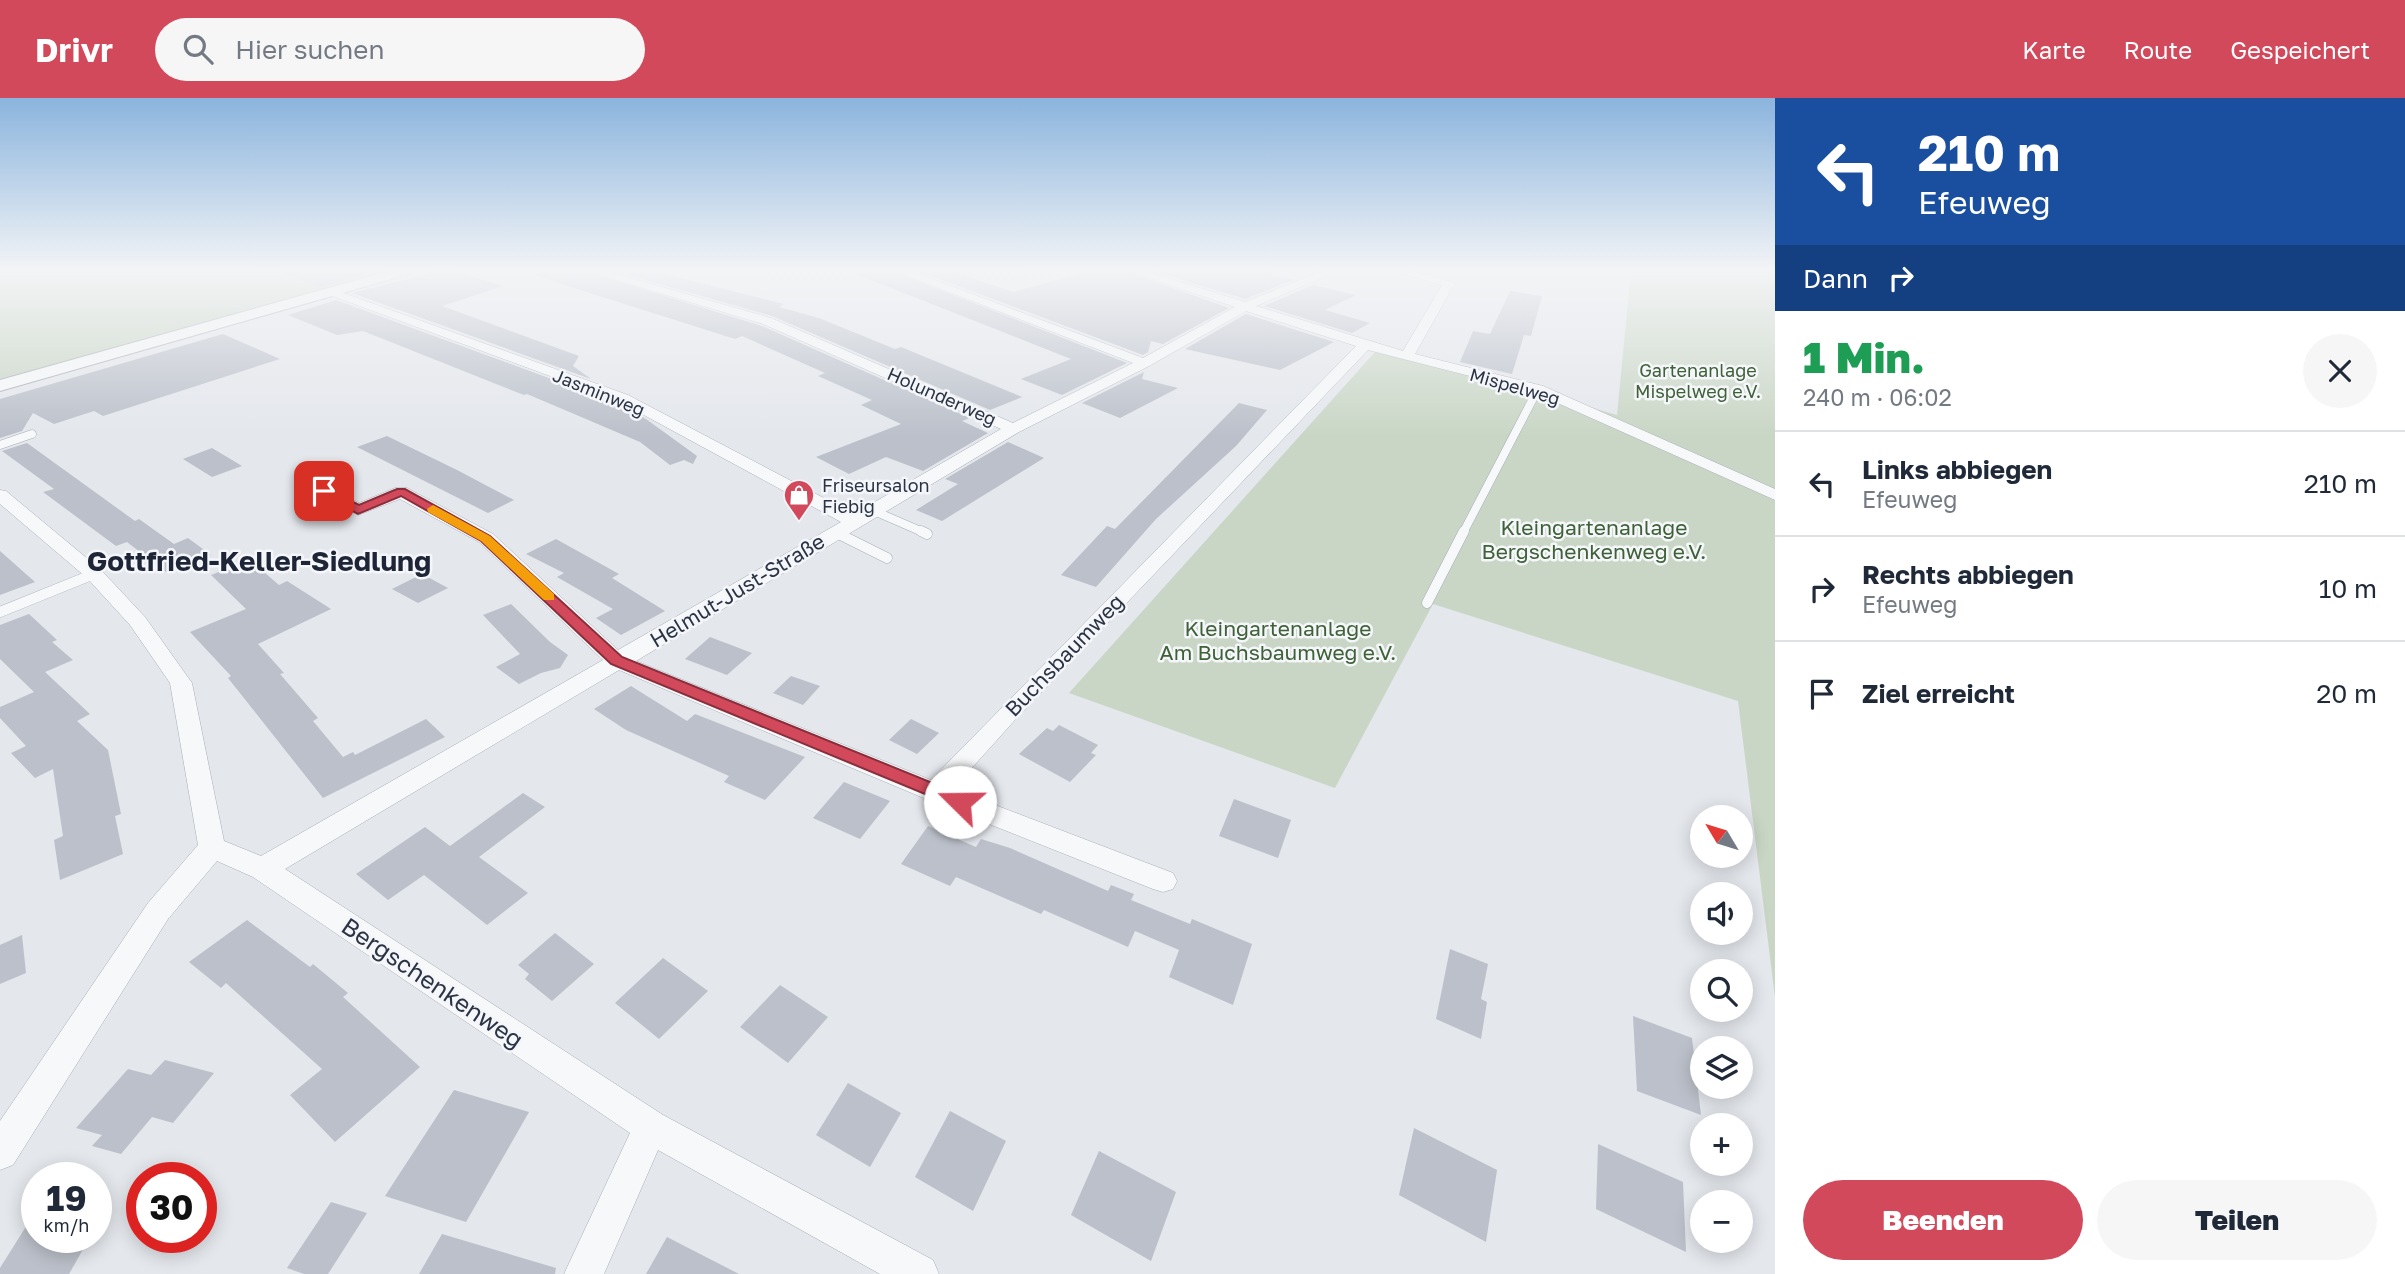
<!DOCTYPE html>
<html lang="de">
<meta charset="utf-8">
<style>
body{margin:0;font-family:"Golos Text",sans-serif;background:#f6f6f7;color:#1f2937;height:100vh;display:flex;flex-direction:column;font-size:26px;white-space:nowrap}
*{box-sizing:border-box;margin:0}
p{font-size:23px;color:#747a83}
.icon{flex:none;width:38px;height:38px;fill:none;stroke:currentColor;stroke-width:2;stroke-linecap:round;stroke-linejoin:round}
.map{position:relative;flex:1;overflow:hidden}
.details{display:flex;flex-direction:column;background:#fff;width:630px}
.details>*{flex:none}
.hud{background:#1a4fa0;color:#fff;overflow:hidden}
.needle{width:46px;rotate:308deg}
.controls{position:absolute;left:1690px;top:707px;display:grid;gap:14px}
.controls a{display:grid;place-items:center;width:63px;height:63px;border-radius:50%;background:#fff;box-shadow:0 4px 18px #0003;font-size:35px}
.speed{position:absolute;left:21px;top:1064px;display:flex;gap:14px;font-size:35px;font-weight:700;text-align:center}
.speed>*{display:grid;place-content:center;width:91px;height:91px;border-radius:50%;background:#fff;box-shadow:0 4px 18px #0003;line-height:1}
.speed small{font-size:18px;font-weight:400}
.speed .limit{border:10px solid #d22;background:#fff;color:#111}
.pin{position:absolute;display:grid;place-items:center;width:60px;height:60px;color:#fff;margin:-30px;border-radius:14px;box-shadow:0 4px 10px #0006}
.me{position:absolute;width:77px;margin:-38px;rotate:292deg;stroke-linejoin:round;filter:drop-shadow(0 0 5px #0008)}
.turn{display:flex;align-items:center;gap:24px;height:147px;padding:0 28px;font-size:32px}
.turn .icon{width:91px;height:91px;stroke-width:2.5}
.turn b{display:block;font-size:49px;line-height:60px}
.then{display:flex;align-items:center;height:66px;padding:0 28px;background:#0003;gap:14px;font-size:26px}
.round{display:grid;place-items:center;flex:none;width:74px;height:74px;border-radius:37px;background:#f6f6f7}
.headline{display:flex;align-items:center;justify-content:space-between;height:119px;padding:0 28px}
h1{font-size:42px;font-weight:800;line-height:52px;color:#1e9e55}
.action{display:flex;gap:14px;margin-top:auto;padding:14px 28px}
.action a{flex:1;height:80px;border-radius:42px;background:#d1495b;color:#fff;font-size:28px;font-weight:800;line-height:80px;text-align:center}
.action a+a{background:#f6f6f7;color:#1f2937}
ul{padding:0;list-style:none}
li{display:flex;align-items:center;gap:21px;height:105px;padding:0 28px;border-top:2px solid #e0e1e3}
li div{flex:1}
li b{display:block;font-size:26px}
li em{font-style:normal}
header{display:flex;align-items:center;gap:42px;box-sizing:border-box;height:98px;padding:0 35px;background:#d1495b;color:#fff}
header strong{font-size:33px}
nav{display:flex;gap:38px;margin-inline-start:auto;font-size:24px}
.search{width:490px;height:63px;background:#f6f6f7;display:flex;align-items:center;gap:18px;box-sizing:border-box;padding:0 24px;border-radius:38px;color:#747a83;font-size:26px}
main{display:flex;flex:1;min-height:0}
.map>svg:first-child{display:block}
.green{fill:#c9d6c5}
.building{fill:#bbc0ca}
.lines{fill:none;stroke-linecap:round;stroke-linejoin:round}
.service-far1-casing{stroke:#a9aeb7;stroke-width:9}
.service-casing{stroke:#a9aeb7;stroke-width:11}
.minor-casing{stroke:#a9aeb7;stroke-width:1}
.tertiary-casing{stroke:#a9aeb7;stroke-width:2}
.service-far1{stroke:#f7f8fa;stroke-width:8}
.service{stroke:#f7f8fa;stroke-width:10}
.minor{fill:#f7f8fa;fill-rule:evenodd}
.tertiary{fill:#f7f8fa;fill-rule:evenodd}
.route{fill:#d1495b;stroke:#882f3b;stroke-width:2}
.slow{fill:#f59e0b}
.labels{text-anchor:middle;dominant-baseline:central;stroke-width:5;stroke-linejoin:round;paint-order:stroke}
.far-park-label{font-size:18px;fill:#3f6138;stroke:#f4f6f9}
.far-street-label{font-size:18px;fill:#2b3445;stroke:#f4f6f9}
.far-poi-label{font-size:18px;fill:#2b3445;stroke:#f4f6f9;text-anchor:start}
.park-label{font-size:21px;fill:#3f6138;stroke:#f4f6f9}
.street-label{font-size:21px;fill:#2b3445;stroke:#f4f6f9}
.near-street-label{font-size:24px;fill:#2b3445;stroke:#f4f6f9}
.district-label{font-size:28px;font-weight:bold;fill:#1d2536;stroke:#f4f6f9}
</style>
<header>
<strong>Drivr</strong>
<div class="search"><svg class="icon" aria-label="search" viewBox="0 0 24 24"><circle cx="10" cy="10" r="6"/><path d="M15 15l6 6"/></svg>Hier suchen</div>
<nav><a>Karte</a><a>Route</a><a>Gespeichert</a></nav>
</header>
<main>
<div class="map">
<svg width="1775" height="1176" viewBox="0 0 1775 1176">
<rect width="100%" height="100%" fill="#e4e7ec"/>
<g class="green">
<polygon points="0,173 392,173 0,284"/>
<polygon points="1631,173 1775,173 1775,899 1738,603 1433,506 1335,690 1069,595 1375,254 1545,296 1617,317"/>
</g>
<g class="building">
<polygon points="287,173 380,173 322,189 286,177"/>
<polygon points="440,173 455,173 503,188 442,208 579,258 573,268 591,281 352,195"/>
<polygon points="536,173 584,173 762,228 970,320 962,323 988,335 923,373 886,359 849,376 816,359 901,326 861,307 872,302 818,278 825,275 742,238 735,241 536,178"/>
<polygon points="614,173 653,173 784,206 779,209 819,220 895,251 901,249 1022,299 990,312 772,218"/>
<polygon points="848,173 892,173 1127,265 1062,297 1021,281 1071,261"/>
<polygon points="918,173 951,173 1013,194 1079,176 1079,173 1125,173 1229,210 1163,246 1151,243 1148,254 1143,257"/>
<polygon points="1153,173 1257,173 1293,182 1245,201"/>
<polygon points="1313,187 1356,197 1325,212 1370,225 1352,235 1264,208"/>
<polygon points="1510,193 1542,198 1531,238 1524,237 1512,276 1460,264 1473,233 1490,236"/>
<polygon points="336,202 617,305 646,321 697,358 693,366 684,362 670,367 640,344 527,296 524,297 363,233 337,237 288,217"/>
<polygon points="1246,216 1334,244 1280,272 1185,251"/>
<polygon points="223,236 280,261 103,318 94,313 54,326 33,315 22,333 0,340 0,301"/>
<polygon points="1144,274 1142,281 1178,290 1120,320 1082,305"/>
<polygon points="1239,305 1267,312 1236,348 1156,421 1096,489 1061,477 1107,428 1115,431"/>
<polygon points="387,338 457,372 514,402 488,415 357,349"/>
<polygon points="1008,344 1044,360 942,423 916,412 958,386 945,381"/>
<polygon points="27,345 135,423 139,421 174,446 188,440 211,457 166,474 127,444 116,448 43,394 54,391 2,353"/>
<polygon points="212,350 242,368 212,379 183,361"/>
<polygon points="556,441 619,476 612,480 665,513 621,537 596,520 613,511 557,479 564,475 526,456"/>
<polygon points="0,453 35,484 0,497"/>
<polygon points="250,462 279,487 287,483 331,511 258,546 284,575 280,576 318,620 313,623 343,659 353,654 355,657 426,621 445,639 323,700 228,580 231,578 190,534 246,511 211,477"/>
<polygon points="422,476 448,490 418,505 392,491"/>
<polygon points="511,506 550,544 568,557 560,570 541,575 519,586 496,569 520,556 483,517"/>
<polygon points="29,516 57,542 52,544 73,562 45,574 90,616 77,623 108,652 121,716 115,718 123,756 60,782 54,742 63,738 53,671 35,680 11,655 26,648 0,620 0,609 34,594 0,561 0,527"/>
<polygon points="710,539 752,555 727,577 685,561"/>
<polygon points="791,578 820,588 803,607 773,595"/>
<polygon points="631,588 687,623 695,616 805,659 765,702 724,684 729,678 626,632 594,611"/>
<polygon points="911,621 939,635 917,656 889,642"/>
<polygon points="1059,627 1098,647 1091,655 1096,657 1070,684 1019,656 1047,630 1053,633"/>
<polygon points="844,684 890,703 860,741 813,720"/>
<polygon points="523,695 545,709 479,759 528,795 487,827 424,777 388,802 356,776 425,729 450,748"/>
<polygon points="1234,701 1291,722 1278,760 1219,738"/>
<polygon points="928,728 976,749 981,741 1010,750 1108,793 1111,787 1134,796 1131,802 1190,826 1192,821 1252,846 1233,907 1169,879 1179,852 1135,833 1128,849 1044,812 1041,816 956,779 950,788 901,766"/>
<polygon points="247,822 310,869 313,866 348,895 343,899 420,969 335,1044 290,997 322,971 226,885 221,890 189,864"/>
<polygon points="555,835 594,866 552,903 525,881 529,876 518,867"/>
<polygon points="22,837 26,875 0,886 0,847"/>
<polygon points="1450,851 1488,866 1481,901 1487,904 1481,941 1436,921"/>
<polygon points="663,860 708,893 659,941 615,905"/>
<polygon points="780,887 828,919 788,965 740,929"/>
<polygon points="1633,918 1692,940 1701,1017 1637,993"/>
<polygon points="165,962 214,975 173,1025 152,1019 121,1056 92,1048 102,1037 76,1030 128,971 151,977"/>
<polygon points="848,985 901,1015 870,1069 816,1037"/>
<polygon points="454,992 529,1014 466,1124 385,1098"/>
<polygon points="950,1013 1006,1043 973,1113 915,1079"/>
<polygon points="1414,1030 1497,1072 1486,1144 1399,1097"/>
<polygon points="1598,1046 1683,1084 1686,1154 1596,1111"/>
<polygon points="1099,1053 1176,1094 1151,1163 1071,1117"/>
<polygon points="331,1104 367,1115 328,1176 304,1176 287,1170"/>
<polygon points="37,1111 37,1139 90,1139 69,1176 0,1176 0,1170"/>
<polygon points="442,1136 556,1170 555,1176 419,1176"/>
<polygon points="667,1139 739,1176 646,1176"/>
</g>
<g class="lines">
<g class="service-far1-casing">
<g id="service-far1">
<polyline points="0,347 32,336"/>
<polyline points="872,412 925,435"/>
<polyline points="1463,435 1538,291"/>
</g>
</g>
<g class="service-casing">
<g id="service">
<polyline points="921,433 927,436"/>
<polyline points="835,434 887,460"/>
<polyline points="1427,505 1464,433"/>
<polyline points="0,514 94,476"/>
</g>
</g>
<g class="minor-casing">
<path id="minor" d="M587,173H605L771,220L1013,325L1133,265L895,173H911L1143,260L1235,209L1128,173H1145L1245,204L1322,173H1338L1256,208L1403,253L1442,187L1393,173H1413L1455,185L1415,256L1543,288L1775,391V402L1533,294L1368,252L1014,623L953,691L1173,775L1177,783L1173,791L1163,794L1153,791L926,701L619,572L285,771L663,1017L933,1162L939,1176H880L658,1052L604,1176H564L630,1035L253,779L217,763L168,821L13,1067L0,1072V1023L148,805L198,747L170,585L130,527L87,480L0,406V392L6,393L101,472L145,519L192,585L224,743L261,758L603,562L479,444L400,401L358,417L301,387L298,383L301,379H313L359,405L395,390H407L493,436L618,552L841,424L618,303L327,196V192H335L628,297L854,416L1001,331L763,226ZM1246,213L1356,248L931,682L636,563L1019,334L1149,268Z"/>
</g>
<g class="tertiary-casing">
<polygon id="tertiary" points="389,173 411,173 409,176 0,293 0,282"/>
</g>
<use href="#service-far1" class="service-far1"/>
<use href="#service" class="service"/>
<use href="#minor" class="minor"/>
<use href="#tertiary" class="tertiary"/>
</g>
<linearGradient id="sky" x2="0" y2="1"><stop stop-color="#8bb4dd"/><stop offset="0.51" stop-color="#f3f4f6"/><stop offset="1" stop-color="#f3f4f6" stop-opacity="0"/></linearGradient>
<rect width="1775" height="338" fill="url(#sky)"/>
<polygon class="route" points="324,389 359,407 397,391 405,391 490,438 622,559 967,699 969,704 967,708 954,708 611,566 481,443 401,398 358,416 320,395 320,390"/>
<polygon class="slow" points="433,407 490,438 554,496 554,502 544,502 481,443 428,414 427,411"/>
<defs>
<g id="shop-pin" transform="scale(1.575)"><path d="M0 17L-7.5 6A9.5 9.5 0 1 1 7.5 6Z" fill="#d1495b" stroke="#f4f6f9"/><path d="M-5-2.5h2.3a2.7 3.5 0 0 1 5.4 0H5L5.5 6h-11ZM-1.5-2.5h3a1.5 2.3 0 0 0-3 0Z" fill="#fff"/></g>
</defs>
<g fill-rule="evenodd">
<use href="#shop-pin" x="799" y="397"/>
</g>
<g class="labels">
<g class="far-park-label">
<text x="1698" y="272">Gartenanlage<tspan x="1698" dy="21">Mispelweg e.V.</tspan></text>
</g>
<g class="far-street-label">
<text transform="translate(1515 288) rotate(16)">Mispelweg</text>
<text transform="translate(599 294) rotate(22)">Jasminweg</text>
<text transform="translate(942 298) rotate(24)">Holunderweg</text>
</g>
<g class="far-poi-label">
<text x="822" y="387">Friseursalon<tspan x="822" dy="21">Fiebig</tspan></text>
</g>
<g class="park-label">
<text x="1594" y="429">Kleingartenanlage<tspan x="1594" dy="24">Bergschenkenweg e.V.</tspan></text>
<text x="1278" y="530">Kleingartenanlage<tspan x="1278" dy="24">Am Buchsbaumweg e.V.</tspan></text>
</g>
<g class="street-label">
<text transform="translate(737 492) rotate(-31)">Helmut-Just-Straße</text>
<text transform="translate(1064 557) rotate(-46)">Buchsbaumweg</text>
</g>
<g class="near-street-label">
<text transform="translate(433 884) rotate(34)">Bergschenkenweg</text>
</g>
<g class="district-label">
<text x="259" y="462">Gottfried-Keller-Siedlung</text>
</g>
</g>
</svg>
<div class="controls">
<a><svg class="needle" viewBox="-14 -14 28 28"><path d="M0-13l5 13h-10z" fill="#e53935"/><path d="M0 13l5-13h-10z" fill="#747a83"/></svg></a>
<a><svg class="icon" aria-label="sound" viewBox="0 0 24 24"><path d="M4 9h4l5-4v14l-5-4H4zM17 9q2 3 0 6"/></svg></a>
<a><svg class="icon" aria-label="search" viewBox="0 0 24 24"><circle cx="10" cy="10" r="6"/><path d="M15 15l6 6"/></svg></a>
<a><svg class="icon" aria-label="layers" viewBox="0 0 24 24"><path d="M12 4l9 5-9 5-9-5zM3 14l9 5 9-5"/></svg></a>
<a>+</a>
<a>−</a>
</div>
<div class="speed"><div>19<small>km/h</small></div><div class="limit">30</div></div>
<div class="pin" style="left:324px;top:393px;background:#d93025"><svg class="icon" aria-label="arrive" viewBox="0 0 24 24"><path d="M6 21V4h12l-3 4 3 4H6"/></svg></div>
<svg class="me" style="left:960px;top:704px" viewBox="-20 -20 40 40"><circle r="19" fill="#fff"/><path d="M0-13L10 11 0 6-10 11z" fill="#d1495b"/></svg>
</div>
<section class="details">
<div class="hud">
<div class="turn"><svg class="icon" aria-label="left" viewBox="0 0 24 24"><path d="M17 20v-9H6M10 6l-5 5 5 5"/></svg><div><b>210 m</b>Efeuweg</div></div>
<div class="then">Dann<svg class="icon" aria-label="right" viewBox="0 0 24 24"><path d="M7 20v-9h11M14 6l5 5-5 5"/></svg></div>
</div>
<div class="headline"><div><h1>1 Min.</h1><p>240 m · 06:02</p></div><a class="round"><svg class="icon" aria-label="close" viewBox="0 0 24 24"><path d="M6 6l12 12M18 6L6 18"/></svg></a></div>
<ul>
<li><svg class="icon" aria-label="left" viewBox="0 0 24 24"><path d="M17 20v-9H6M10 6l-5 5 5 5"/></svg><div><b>Links abbiegen</b><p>Efeuweg</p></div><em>210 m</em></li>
<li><svg class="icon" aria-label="right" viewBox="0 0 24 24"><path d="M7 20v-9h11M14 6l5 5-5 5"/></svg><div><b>Rechts abbiegen</b><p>Efeuweg</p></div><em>10 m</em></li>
<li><svg class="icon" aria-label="arrive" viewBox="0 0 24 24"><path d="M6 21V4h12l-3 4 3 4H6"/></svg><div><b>Ziel erreicht</b></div><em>20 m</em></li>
</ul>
<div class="action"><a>Beenden</a><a>Teilen</a></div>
</section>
</main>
